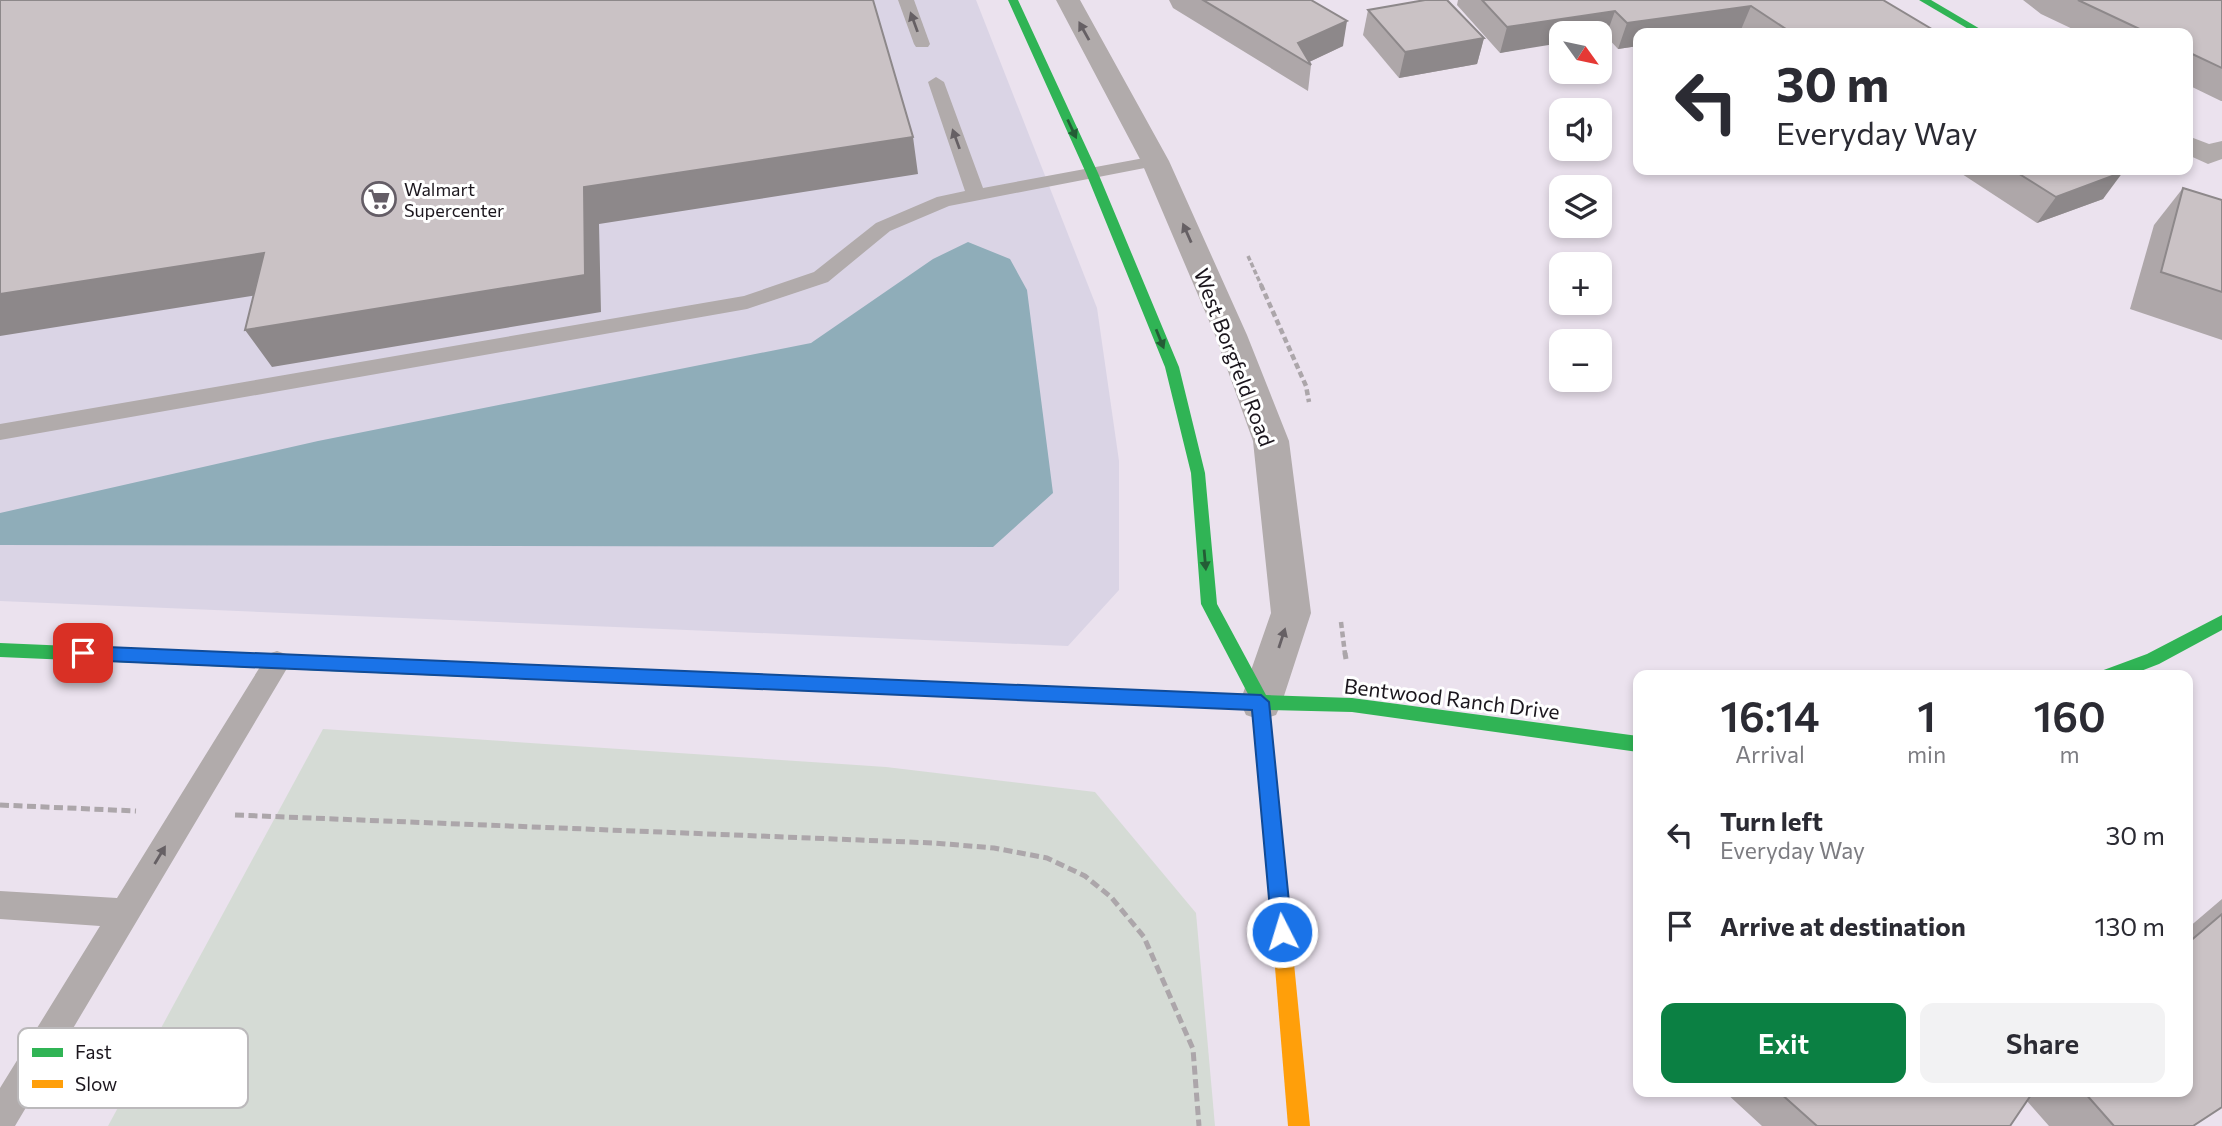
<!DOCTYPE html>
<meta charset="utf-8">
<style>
body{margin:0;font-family:Commissioner,sans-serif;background:#f2f2f3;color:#2b2b33;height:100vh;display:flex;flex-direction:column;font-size:26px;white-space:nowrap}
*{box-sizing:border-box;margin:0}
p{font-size:23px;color:#7c7c81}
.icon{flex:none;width:38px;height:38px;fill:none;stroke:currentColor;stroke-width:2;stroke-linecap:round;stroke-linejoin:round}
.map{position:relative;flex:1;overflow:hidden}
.panel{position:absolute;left:1633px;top:670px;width:560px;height:427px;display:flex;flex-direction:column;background:#fff;border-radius:14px;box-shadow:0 4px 10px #0003}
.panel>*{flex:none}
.top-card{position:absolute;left:1633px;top:28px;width:560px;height:147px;border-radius:14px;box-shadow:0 4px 10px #0003;background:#fff;color:#2b2b33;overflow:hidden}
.needle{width:46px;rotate:123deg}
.buttons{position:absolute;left:1549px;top:21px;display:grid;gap:14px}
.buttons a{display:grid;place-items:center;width:63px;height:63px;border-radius:14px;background:#fff;box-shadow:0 4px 10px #0003;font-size:35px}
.pin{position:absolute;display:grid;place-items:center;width:60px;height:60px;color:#fff;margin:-30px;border-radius:14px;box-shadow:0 4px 10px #0006}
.me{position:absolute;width:77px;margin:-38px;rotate:355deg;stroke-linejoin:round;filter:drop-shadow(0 0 5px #0008)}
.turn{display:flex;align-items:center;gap:24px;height:147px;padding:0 28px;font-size:32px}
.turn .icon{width:91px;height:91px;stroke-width:2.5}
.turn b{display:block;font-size:49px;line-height:60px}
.eta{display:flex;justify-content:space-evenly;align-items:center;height:119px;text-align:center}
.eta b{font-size:42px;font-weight:600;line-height:49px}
.cta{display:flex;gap:14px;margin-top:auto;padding:14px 28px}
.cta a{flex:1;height:80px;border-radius:14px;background:#0b8043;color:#fff;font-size:28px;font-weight:600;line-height:80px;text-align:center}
.cta a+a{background:#f2f2f3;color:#2b2b33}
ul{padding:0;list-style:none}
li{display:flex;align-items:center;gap:21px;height:91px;padding:0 28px}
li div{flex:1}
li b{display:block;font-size:26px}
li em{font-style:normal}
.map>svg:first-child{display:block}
.commercial{fill:#dad4e5}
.green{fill:#d5dbd5}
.water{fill:#8fadb9}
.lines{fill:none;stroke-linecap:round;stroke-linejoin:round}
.path-far2{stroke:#aca6aa;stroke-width:3.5;stroke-dasharray:5 2.5;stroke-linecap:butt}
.path-far1{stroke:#aca6aa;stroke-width:4.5;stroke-dasharray:6 3.5;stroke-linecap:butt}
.path{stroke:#aca6aa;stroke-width:5;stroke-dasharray:9 4.5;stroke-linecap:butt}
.lane{fill:#b1abab;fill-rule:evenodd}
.street{fill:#b1abab;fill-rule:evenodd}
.fast{fill:#30b455;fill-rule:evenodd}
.slow{fill:#ff9f0a;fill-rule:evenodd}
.wall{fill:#aea7a9}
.shaded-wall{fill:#8d888a}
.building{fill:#cac2c5;stroke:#8d888a;stroke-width:2}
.oneway{fill:#666064}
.oneway2{fill:#245d36}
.route{fill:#1a73e8;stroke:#114b97;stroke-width:2}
.labels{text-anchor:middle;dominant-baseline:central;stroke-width:6;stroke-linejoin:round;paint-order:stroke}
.far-poi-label{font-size:18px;fill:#1b161d;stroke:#fff;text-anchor:start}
.street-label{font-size:21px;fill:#1b161d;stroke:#fff}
.key{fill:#fff;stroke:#bbb9bb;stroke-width:2}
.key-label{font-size:19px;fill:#1b161d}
</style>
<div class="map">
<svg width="2222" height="1126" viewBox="0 0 2222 1126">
<rect width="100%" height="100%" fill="#ebe2ee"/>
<polygon class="commercial" points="0,0 976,0 1097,308 1119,461 1119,590 1068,646 0,601"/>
<polygon class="green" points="323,729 886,767 1095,792 1196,913 1215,1126 108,1126"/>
<polygon class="water" points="968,242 1010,259 1027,290 1053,493 993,547 0,545 0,513 318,441 811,343 933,259"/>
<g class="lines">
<polyline class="path-far2" points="1248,256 1262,287"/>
<g class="path-far1">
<polyline points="1261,285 1306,386 1309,402"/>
<polyline points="1341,622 1345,654"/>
</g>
<g class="path">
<polyline points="1345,653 1346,659"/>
<polyline points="0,805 136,811"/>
<polyline points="235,815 934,843 994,848 1047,858 1085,876 1111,897 1144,937 1193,1049 1199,1126"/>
</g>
<g class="lane">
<polygon points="898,0 914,0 930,44 928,47 916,47 914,44"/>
<polygon points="936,77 944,82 983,188 1155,156 1164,161 1155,166 949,206 890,231 828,282 747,309 0,440 0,424 744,296 814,272 876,223 937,197 965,191 928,82"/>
<polygon points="277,651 286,654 290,662 286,670 15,1126 0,1126 0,1088 100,926 0,919 0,891 117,898 268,654"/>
</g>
<g class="street">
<polygon points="1056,0 1080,0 1169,161 1247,335 1289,441 1311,613 1282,702 1276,715 1261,720 1246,715 1240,702 1271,613 1253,441 1215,335 1141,161"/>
<polygon points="2188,136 2209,144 2222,141 2222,159 2208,164 2188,155"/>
</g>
<g class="fast">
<polygon points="1008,0 1018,0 1098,173 1179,367 1205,473 1217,604 1266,695 1352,698 1638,736 1638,752 1352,712 1270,710 1286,882 1284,888 1277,891 1270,888 1268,882 1253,709 1178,706 1172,704 1169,699 1172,694 1178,692 1248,694 1201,604 1191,473 1165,367 1086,173"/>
<polygon points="1919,0 1931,0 1987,33 1975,33"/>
<polygon points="2222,615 2222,630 2159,664 2128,676 2099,676 2101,671 2147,654"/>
<polygon points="0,643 799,677 805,679 807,684 805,689 799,691 0,657"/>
</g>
<g class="slow">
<polygon points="799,677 1178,692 1184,694 1187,699 1184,704 1178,706 799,691 793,689 791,684 793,679"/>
<polygon points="1277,873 1284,876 1286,882 1310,1126 1288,1126 1268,882 1270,876"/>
</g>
</g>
<g class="wall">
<polygon points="1169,0 1311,0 1343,46 1309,62 1311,65 1308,91 1173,8"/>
<polygon points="1458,0 1883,0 1935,33 1742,33 1740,32 1731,33 1638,33 1638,46 1618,49 1606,36 1600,37 1600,33 1500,53 1457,5"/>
<polygon points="2023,0 2222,0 2222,101 2221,101 2188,85 2188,33 2081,33 2041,14"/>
<polygon points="1368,10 1484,38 1477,64 1399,78 1363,35"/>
<polygon points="1965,170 2119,170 2103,199 2037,223 1962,174"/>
<polygon points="2183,188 2222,200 2222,340 2130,309 2154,225"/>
<polygon points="2222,899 2222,1107 2193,1126 2049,1126 2027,1101 2010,1126 1762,1126 1725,1092 2188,1092 2188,928"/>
</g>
<g class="shaded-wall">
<polygon points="1751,6 1740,32 1731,33 1638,33 1638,46 1618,49 1627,23"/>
<polygon points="1615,11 1606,36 1600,37 1600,33 1561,33 1561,43 1500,53 1507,27"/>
<polygon points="1347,21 1343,46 1307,63 1298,43"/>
<polygon points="1484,38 1477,64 1399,78 1405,52"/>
<polygon points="913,137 918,174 599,224 601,312 272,367 245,330 584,187"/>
<polygon points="2123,172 2103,199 2037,223 2056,197"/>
<polygon points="264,253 289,290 0,336 0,294"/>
</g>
<g class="building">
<polygon points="0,0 873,0 913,137 584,187 585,275 245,330 264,253 0,294"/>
<polygon points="1203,0 1311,0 1347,21 1298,43 1311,65"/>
<polygon points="1425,0 1447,0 1484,38 1405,52 1368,10"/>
<polygon points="1482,0 1883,0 1935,31 1932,32 1935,33 1792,33 1751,6 1627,23 1615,11 1507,27"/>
<polygon points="2078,0 2222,0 2222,68 2188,52 2188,33 2148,33"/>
<polygon points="2013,170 2119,170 2123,172 2056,197"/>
<polygon points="2183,188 2222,200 2222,292 2161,272"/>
<polygon points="2222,914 2222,1107 2193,1126 2114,1126 2084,1092 2188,1092 2188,943"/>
<polygon points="1779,1092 2033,1092 2010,1126 1817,1126"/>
</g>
<defs><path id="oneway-solid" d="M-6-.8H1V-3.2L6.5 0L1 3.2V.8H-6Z" transform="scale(1.75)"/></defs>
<g class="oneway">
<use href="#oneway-solid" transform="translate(914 22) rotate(-110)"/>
<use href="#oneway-solid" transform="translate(1084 31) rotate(-119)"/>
<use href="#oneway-solid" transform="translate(956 139) rotate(-110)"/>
<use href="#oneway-solid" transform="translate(1187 233) rotate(-114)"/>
<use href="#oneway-solid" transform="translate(1282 638) rotate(-72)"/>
<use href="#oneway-solid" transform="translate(160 855) rotate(-59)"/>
</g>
<g class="oneway2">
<use href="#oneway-solid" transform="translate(1072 129) rotate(65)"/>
<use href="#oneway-solid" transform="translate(1160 339) rotate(68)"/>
<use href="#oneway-solid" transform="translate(1205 560) rotate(85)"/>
</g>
<polygon class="route" points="83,646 1261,695 1269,702 1292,932 1289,939 1282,942 1275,939 1272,932 1252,710 83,660 75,653"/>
<defs>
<g id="supermarket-ring" transform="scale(1.75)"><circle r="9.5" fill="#fff" stroke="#645d66" stroke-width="1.5"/><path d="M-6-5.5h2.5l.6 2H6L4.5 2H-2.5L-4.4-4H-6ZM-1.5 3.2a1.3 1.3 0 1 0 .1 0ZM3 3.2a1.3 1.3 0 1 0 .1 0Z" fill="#645d66"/></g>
</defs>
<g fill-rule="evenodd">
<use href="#supermarket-ring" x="379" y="199"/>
</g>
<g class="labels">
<g class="far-poi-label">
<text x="404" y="189">Walmart<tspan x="404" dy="21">Supercenter</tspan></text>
</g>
<g class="street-label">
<text transform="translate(1235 357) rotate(69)">West Borgfeld Road</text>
<text transform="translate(1452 698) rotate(7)">Bentwood Ranch Drive</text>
</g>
</g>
<rect x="18" y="1028" width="230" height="80" rx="10" class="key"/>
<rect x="32" y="1048" width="31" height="9" fill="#30b455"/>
<rect x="32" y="1080" width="31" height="8" fill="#ff9f0a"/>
<g class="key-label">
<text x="75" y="1059">Fast</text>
<text x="75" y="1091">Slow</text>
</g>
</svg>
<div class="buttons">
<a><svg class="needle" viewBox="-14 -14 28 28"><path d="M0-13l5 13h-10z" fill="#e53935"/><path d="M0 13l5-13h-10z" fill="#7c7c81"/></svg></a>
<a><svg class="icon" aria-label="sound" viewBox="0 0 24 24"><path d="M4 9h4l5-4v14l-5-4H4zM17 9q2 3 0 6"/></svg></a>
<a><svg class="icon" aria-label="layers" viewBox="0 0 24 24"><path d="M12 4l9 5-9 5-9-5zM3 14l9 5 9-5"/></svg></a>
<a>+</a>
<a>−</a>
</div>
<div class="pin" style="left:83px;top:653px;background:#d93025"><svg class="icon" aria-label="arrive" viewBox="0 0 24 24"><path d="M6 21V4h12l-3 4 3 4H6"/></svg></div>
<svg class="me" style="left:1282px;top:932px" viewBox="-20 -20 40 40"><circle r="17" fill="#1a73e8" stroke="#fff" stroke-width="3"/><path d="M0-11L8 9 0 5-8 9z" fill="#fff"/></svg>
<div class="top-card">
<div class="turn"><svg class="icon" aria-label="left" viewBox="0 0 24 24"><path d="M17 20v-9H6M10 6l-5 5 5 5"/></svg><div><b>30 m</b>Everyday Way</div></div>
</div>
<section class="panel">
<div class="eta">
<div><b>16:14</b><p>Arrival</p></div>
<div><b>1</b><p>min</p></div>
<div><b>160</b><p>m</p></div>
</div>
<ul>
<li><svg class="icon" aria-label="left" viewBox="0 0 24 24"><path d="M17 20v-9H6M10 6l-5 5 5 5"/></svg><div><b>Turn left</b><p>Everyday Way</p></div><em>30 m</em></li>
<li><svg class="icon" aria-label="arrive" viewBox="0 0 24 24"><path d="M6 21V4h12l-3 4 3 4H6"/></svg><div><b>Arrive at destination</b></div><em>130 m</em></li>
</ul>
<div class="cta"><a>Exit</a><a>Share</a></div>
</section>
</div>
